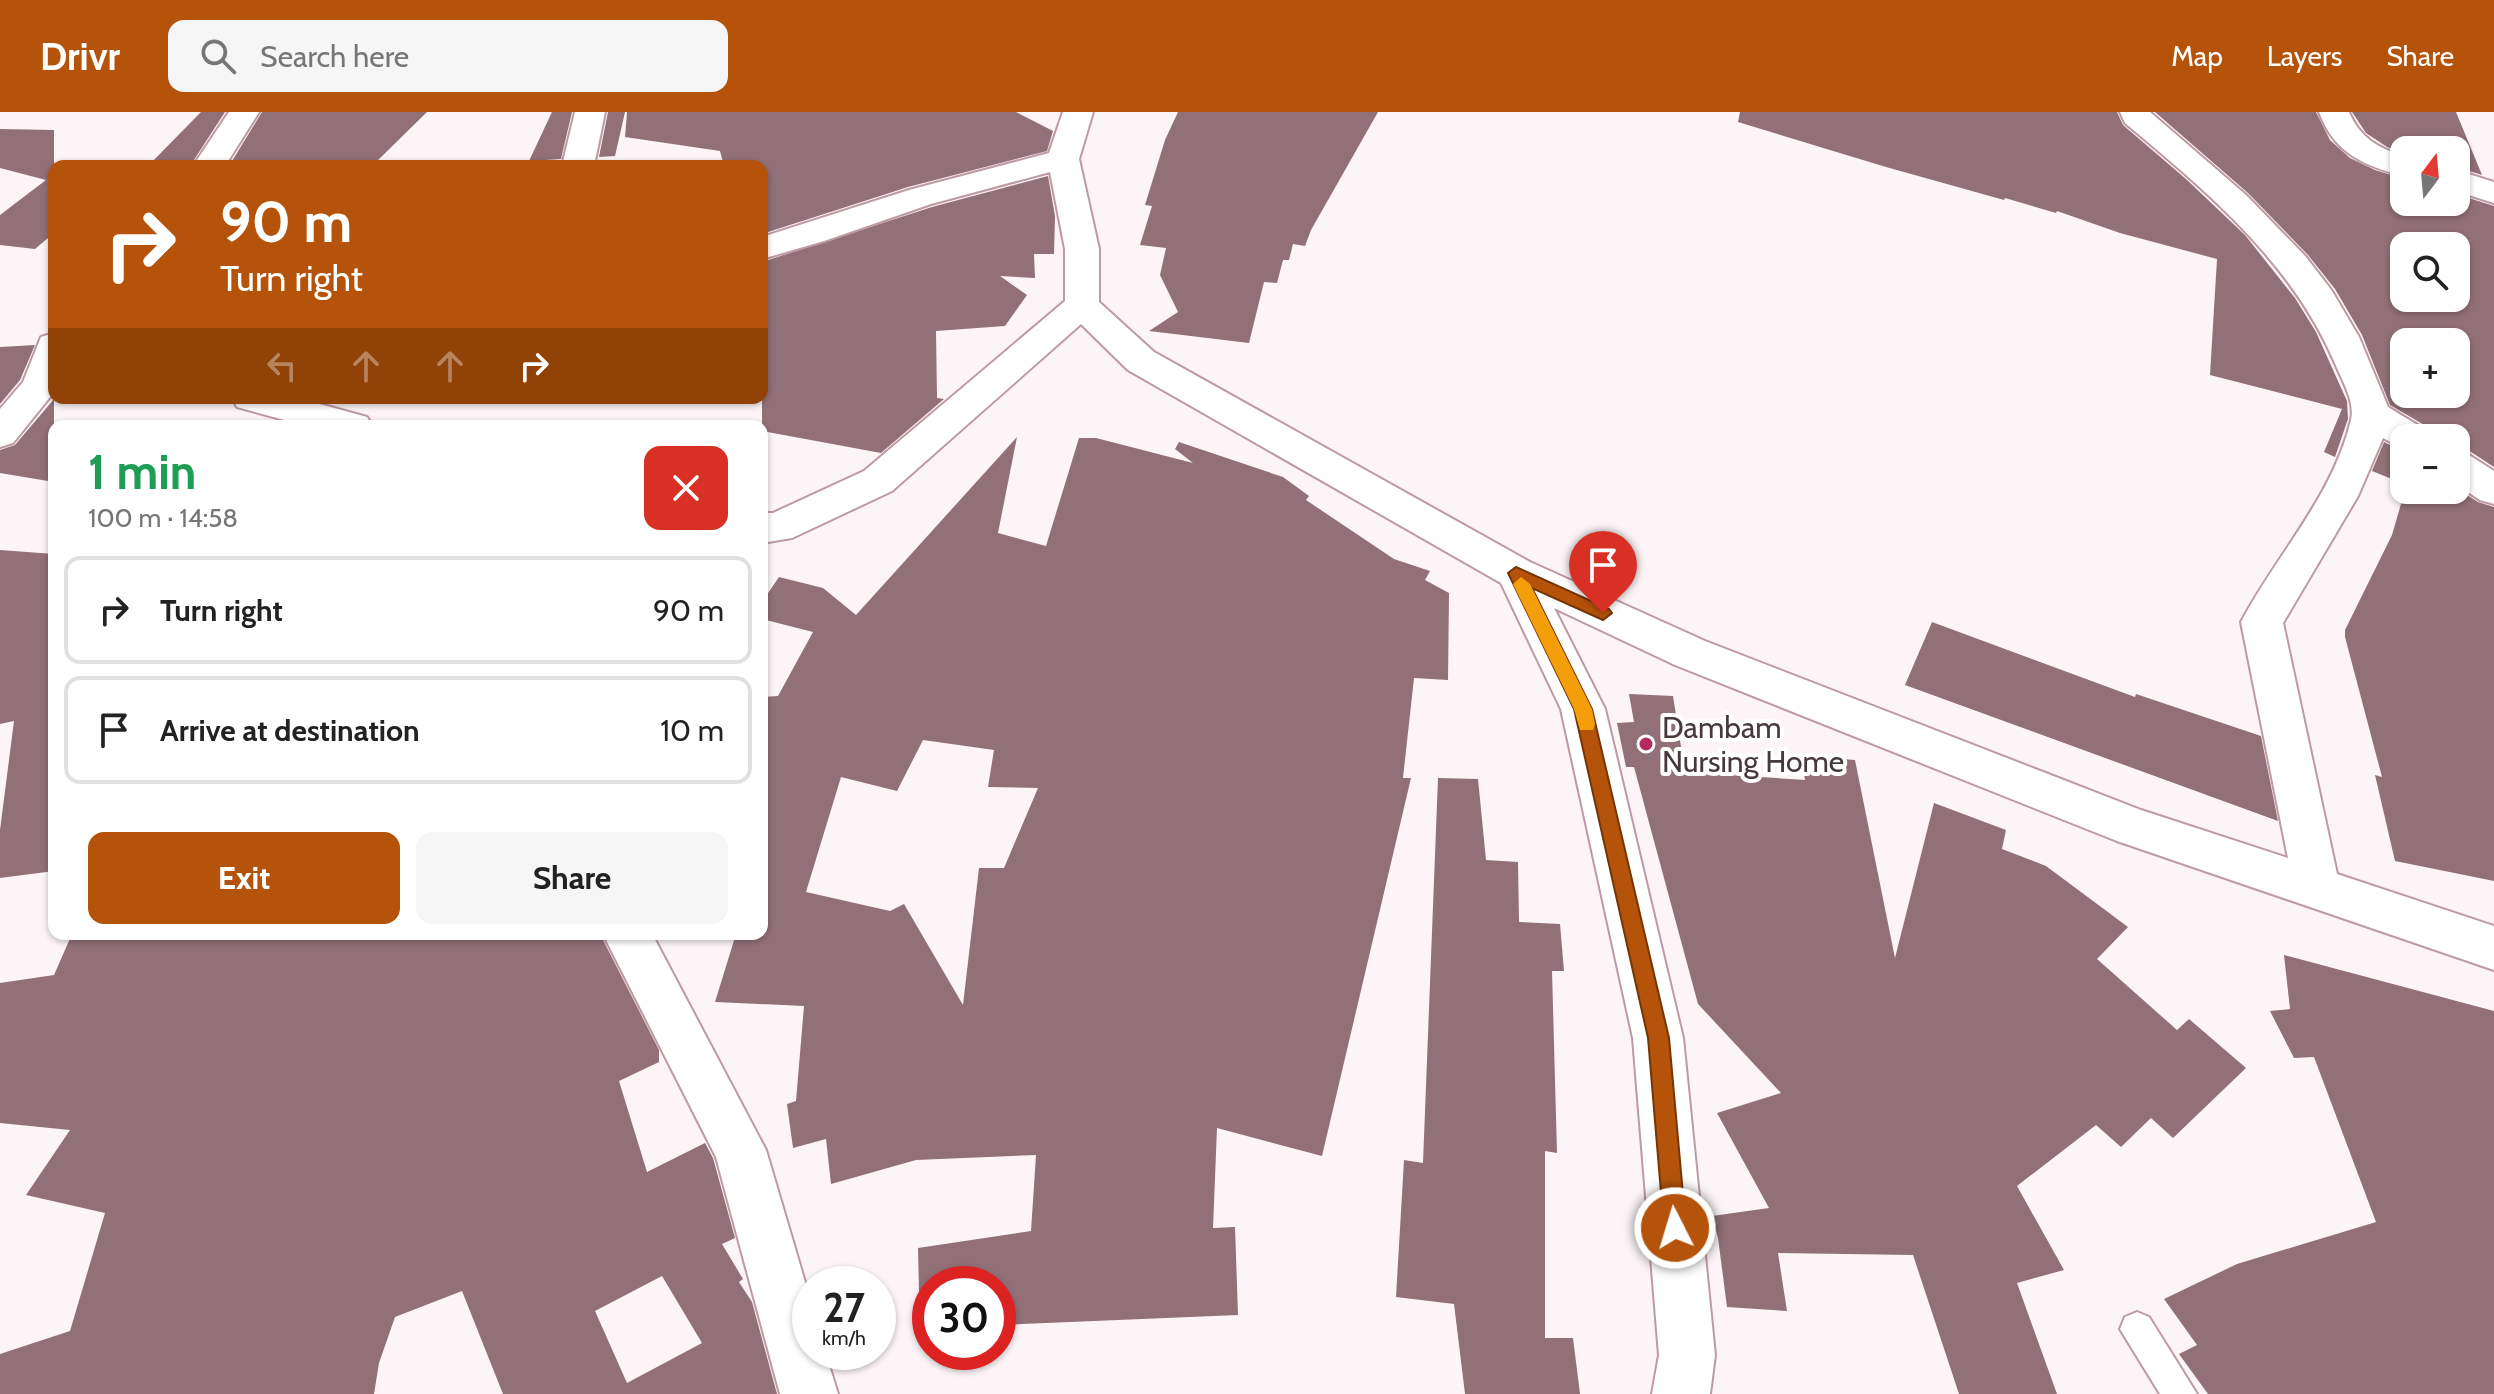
<!DOCTYPE html>
<meta charset="utf-8">
<style>
body{margin:0;font-family:Cabin,sans-serif;background:#f6f6f6;color:#222;height:100vh;display:flex;flex-direction:column;font-size:30px;white-space:nowrap}
*{box-sizing:border-box;margin:0}
p{font-size:26px;color:#767676}
.icon{flex:none;width:44px;height:44px;fill:none;stroke:currentColor;stroke-width:2;stroke-linecap:round;stroke-linejoin:round}
.map{position:relative;flex:1;overflow:hidden}
.details{position:absolute;left:48px;top:308px;width:720px;height:520px;display:flex;flex-direction:column;background:#fff;border-radius:16px;box-shadow:0 2px 6px #0004}
.details>*{flex:none}
.hud{position:absolute;left:48px;top:48px;width:720px;height:244px;border-radius:16px;box-shadow:0 2px 6px #0004;background:#b45309;color:#fff;overflow:hidden}
.needle{width:52px;rotate:16deg}
.controls{position:absolute;left:2390px;top:24px;display:grid;gap:16px}
.controls a{display:grid;place-items:center;width:80px;height:80px;border-radius:16px;background:#fff;box-shadow:0 2px 6px #0004;font-size:40px}
.speed{position:absolute;left:792px;top:1154px;display:flex;gap:16px;font-size:40px;font-weight:700;text-align:center}
.speed>*{display:grid;place-content:center;width:104px;height:104px;border-radius:50%;background:#fff;box-shadow:0 2px 6px #0004;line-height:1}
.speed small{font-size:20px;font-weight:400}
.speed .limit{border:12px solid #d22;background:#fff;color:#111}
.pin{position:absolute;display:grid;place-items:center;width:68px;height:68px;color:#fff;margin:-82px -34px;border-radius:50% 50% 50% 0;rotate:-45deg;box-shadow:0 0 8px #0007}
.pin .icon{rotate:45deg}
.me{position:absolute;width:88px;margin:-44px;rotate:355deg;stroke-linejoin:round;filter:drop-shadow(0 0 6px #0008)}
.turn{display:flex;align-items:center;gap:28px;height:168px;padding:0 40px;font-size:36px}
.turn .icon{width:104px;height:104px;stroke-width:2.5}
.turn b{display:block;font-size:56px;line-height:68px}
.lanes{display:flex;align-items:center;height:76px;padding:0 40px;background:#0003;justify-content:center;gap:40px;direction:ltr}
.lanes .off{opacity:.35}
.round{display:grid;place-items:center;flex:none;width:84px;height:84px;border-radius:16px;background:#f6f6f6}
.headline{display:flex;align-items:center;justify-content:space-between;height:136px;padding:0 40px}
h1{font-size:48px;font-weight:700;line-height:60px;color:#1e9e55}
.button{display:flex;gap:16px;margin-top:auto;padding:16px 40px}
.button a{flex:1;height:92px;border-radius:16px;background:#b45309;color:#fff;font-size:32px;font-weight:700;line-height:92px;text-align:center}
.button a+a{background:#f6f6f6;color:#222}
ul{padding:0;list-style:none}
li{display:flex;align-items:center;gap:24px;height:108px;margin:0 16px 12px;padding:0 24px;border:4px solid #e0e0e0;border-radius:16px}
li div{flex:1}
li b{display:block;font-size:30px}
li em{font-style:normal}
header{display:flex;align-items:center;gap:48px;box-sizing:border-box;height:112px;padding:0 40px;background:#b45309;color:#fff}
header strong{font-size:38px}
nav{display:flex;gap:44px;margin-inline-start:auto;font-size:28px}
.search{width:560px;height:72px;background:#f6f6f6;display:flex;align-items:center;gap:20px;box-sizing:border-box;padding:0 28px;border-radius:16px;color:#767676;font-size:30px}
.map>svg:first-child{display:block}
.building{fill:#927078;fill-rule:evenodd}
.lines{fill:none;stroke-linecap:round;stroke-linejoin:round}
.service-casing{stroke:#be9aa2;stroke-width:4}
.minor-casing{stroke:#be9aa2;stroke-width:4}
.service{fill:#fff;fill-rule:evenodd}
.minor{fill:#fff;fill-rule:evenodd}
.route{fill:#b45309;stroke:#753606;stroke-width:2}
.slow{fill:#f59e0b}
.poi-dot{fill:#b62960;stroke:#fff;stroke-width:3}
.labels{text-anchor:middle;dominant-baseline:central;stroke-width:8;stroke-linejoin:round;paint-order:stroke}
.poi-label{font-size:30px;fill:#47383b;stroke:#fff;text-anchor:start}
</style>
<header>
<strong>Drivr</strong>
<div class="search"><svg class="icon" aria-label="search" viewBox="0 0 24 24"><circle cx="10" cy="10" r="6"/><path d="M15 15l6 6"/></svg>Search here</div>
<nav><a>Map</a><a>Layers</a><a>Share</a></nav>
</header>
<div class="map">
<svg width="2494" height="1282" viewBox="0 0 2494 1282">
<rect width="100%" height="100%" fill="#fcf4f6"/>
<g class="building">
<polygon points="201,0 225,0 190,54 148,54"/>
<polygon points="262,0 427,0 372,54 229,54"/>
<polygon points="552,0 572,0 561,47 529,49"/>
<polygon points="608,0 625,0 615,44 599,45"/>
<polygon points="627,0 1016,0 1053,19 1047,39 908,75 762,122 762,54 724,54 720,39 625,25"/>
<polygon points="1178,0 1378,0 1311,118 1305,134 1293,132 1289,148 1283,148 1277,171 1264,170 1249,231 1149,219 1178,200 1160,163 1166,136 1140,133 1152,94 1145,93 1165,28"/>
<polygon points="1740,0 2117,0 2123,13 2186,67 2245,123 2295,186 2316,220 2347,289 2348,307 2335,345 2324,340 2342,297 2210,263 2217,147 2120,121 2057,99 2056,101 2005,86 2004,88 1886,55 1738,10"/>
<path d="M2155,0H2316L2330,28L2350,46L2375,58L2404,67V90H2456V82L2494,94V355L2471,340L2456,336V326H2433L2426,314L2390,293L2362,223L2335,177L2308,143L2248,81ZM2404,134H2456V186H2404ZM2404,230H2456V282H2404Z"/>
<polygon points="2352,0 2456,0 2482,63 2456,55 2456,38 2404,38 2404,41 2387,35 2366,21"/>
<polygon points="0,17 54,18 54,121 35,137 0,133 0,103 46,68 0,56"/>
<polygon points="1048,64 1055,104 1054,142 1034,142 1035,166 1000,164 1027,183 1005,214 936,219 937,286 944,287 881,341 762,319 762,150 932,95"/>
<polygon points="35,233 20,268 0,292 0,235"/>
<polygon points="54,287 54,370 0,361 0,338 15,333"/>
<path d="M1017,325L998,421L1046,434L1079,326H1096L1193,351L1175,337L1179,330L1283,365L1309,384L1306,388L1394,447L1430,459L1425,468L1449,481L1448,568L1414,566L1403,666H1411L1322,1044L1217,1016L1213,1116L1235,1115L1238,1203L998,1213V1172H930V1220L920,1222L918,1136L1031,1119L1036,1043L916,1048L831,1072L826,1027L793,1036L787,992L796,989L804,894L715,890L736,822H762V585L778,584L813,520L762,507V490L779,465L823,476L856,503ZM923,628L994,638L988,675L1038,676L1004,756H979L963,893L904,792L890,799L806,780L841,665L897,679Z"/>
<polygon points="2384,330 2404,340 2404,372 2372,359"/>
<polygon points="2456,376 2478,390 2494,395 2494,769 2395,749 2375,663 2382,665 2345,525 2345,518 2392,423 2405,378"/>
<polygon points="0,438 54,442 54,759 0,766 0,718 14,609 0,612"/>
<polygon points="1932,510 2135,585 2136,582 2261,624 2278,709 1905,573"/>
<polygon points="1629,582 1673,584 1685,660 1805,668 1801,644 1855,648 1895,846 1934,691 2006,718 2002,737 2046,754 2128,815 2097,847 2177,918 2189,907 2246,956 2173,1026 2151,1006 2121,1035 2096,1013 2017,1074 2064,1158 2017,1171 2057,1282 1959,1282 1913,1143 1778,1141 1787,1199 1727,1195 1718,1126 1712,1104 1769,1096 1717,1001 1781,981 1698,892 1634,655 1626,655 1617,611 1634,610"/>
<polygon points="1438,666 1478,667 1486,748 1518,750 1519,810 1560,812 1564,859 1552,859 1557,1041 1545,1039 1545,1226 1573,1226 1580,1282 1465,1282 1454,1192 1396,1185 1404,1048 1423,1051"/>
<path d="M72,822H600L659,938V950L619,969L647,1060L705,1031L713,1046L735,1126L722,1132L743,1167L739,1170L752,1190L777,1282H503L462,1179L395,1205L379,1251L374,1282H0V1242L70,1219L105,1101L26,1083L70,1018L0,1011V871L54,863ZM662,1164L702,1231L627,1271L595,1199Z"/>
<polygon points="2284,843 2494,899 2494,1282 2208,1282 2179,1242 2197,1233 2164,1187 2237,1152 2376,1110 2314,945 2294,946 2270,899 2290,897"/>
</g>
<g class="lines">
<g class="service-casing">
<polygon id="service" points="2137,1200 2149,1205 2197,1282 2160,1282 2120,1217 2125,1205"/>
</g>
<g class="minor-casing">
<g id="minor">
<polygon points="229,0 259,0 225,54 193,54"/>
<polygon points="575,0 605,0 594,54 562,54"/>
<path d="M1063,0H1093L1079,47L1099,137V190L1154,240L1530,450L1705,529L2141,698L2288,746L2241,510C2277,442 2333,384 2351,308C2355,291 2344,272 2337,256C2294,152 2210,82 2125,11L2120,0H2150L2246,83L2306,145L2332,179L2359,225L2388,295L2424,317L2430,326H2404V337L2383,326L2358,384L2283,511L2337,762L2494,814V858L2117,729L1675,553L1554,496L1605,597L1683,926L1715,1243L1710,1282H1652L1659,1243L1633,926L1561,597L1501,471L1128,258L1081,212L892,379L792,426L762,431V401H773L864,359L1065,189V137L1050,60L931,92L824,129L762,147V125L909,78L1049,41Z"/>
<path d="M2319,0H2349C2360,26 2378,36 2404,44V64C2364,54 2334,41 2319,0Z"/>
<polygon points="2456,58 2494,70 2494,91 2456,79"/>
<polygon points="54,221 54,284 50,285 13,331 0,335 0,297 23,270 41,225"/>
<polygon points="232,286 298,286 367,305 373,314 306,314 237,295"/>
<polygon points="2456,339 2469,343 2494,359 2494,392 2480,388 2456,372"/>
<polygon points="603,822 652,822 766,1038 810,1187 810,1240 825,1240 838,1282 780,1282 716,1045"/>
</g>
</g>
<use href="#service" class="service"/>
<use href="#minor" class="minor"/>
</g>
<polygon class="route" points="1516,455 1609,497 1612,501 1603,508 1532,476 1592,597 1669,926 1686,1116 1683,1124 1675,1127 1667,1124 1664,1116 1648,926 1574,597 1508,461"/>
<polygon class="slow" points="1521,465 1530,472 1592,597 1595,612 1593,618 1580,618 1574,597 1513,472"/>
<circle class="poi-dot" cx="1646" cy="632" r="8"/>
<g class="labels">
<g class="poi-label">
<text x="1662" y="615">Dambam<tspan x="1662" dy="34">Nursing Home</tspan></text>
</g>
</g>
</svg>
<div class="controls">
<a><svg class="needle" viewBox="-14 -14 28 28"><path d="M0-13l5 13h-10z" fill="#e53935"/><path d="M0 13l5-13h-10z" fill="#767676"/></svg></a>
<a><svg class="icon" aria-label="search" viewBox="0 0 24 24"><circle cx="10" cy="10" r="6"/><path d="M15 15l6 6"/></svg></a>
<a>+</a>
<a>−</a>
</div>
<div class="speed"><div>27<small>km/h</small></div><div class="limit">30</div></div>
<div class="pin" style="left:1603px;top:501px;background:#d93025"><svg class="icon" aria-label="arrive" viewBox="0 0 24 24"><path d="M6 21V4h12l-3 4 3 4H6"/></svg></div>
<svg class="me" style="left:1675px;top:1116px" viewBox="-20 -20 40 40"><circle r="17" fill="#b45309" stroke="#fff" stroke-width="3"/><path d="M0-11L8 9 0 5-8 9z" fill="#fff"/></svg>
<div class="hud">
<div class="turn"><svg class="icon" aria-label="right" viewBox="0 0 24 24"><path d="M7 20v-9h11M14 6l5 5-5 5"/></svg><div><b>90 m</b>Turn right</div></div>
<div class="lanes"><svg class="icon off" aria-label="left" viewBox="0 0 24 24"><path d="M17 20v-9H6M10 6l-5 5 5 5"/></svg><svg class="icon off" aria-label="ahead" viewBox="0 0 24 24"><path d="M12 20V5M6 11l6-6 6 6"/></svg><svg class="icon off" aria-label="ahead" viewBox="0 0 24 24"><path d="M12 20V5M6 11l6-6 6 6"/></svg><svg class="icon" aria-label="right" viewBox="0 0 24 24"><path d="M7 20v-9h11M14 6l5 5-5 5"/></svg></div>
</div>
<section class="details">
<div class="headline"><div><h1>1 min</h1><p>100 m · 14:58</p></div><a class="round" style="background:#d93025;color:#fff"><svg class="icon" aria-label="close" viewBox="0 0 24 24"><path d="M6 6l12 12M18 6L6 18"/></svg></a></div>
<ul>
<li><svg class="icon" aria-label="right" viewBox="0 0 24 24"><path d="M7 20v-9h11M14 6l5 5-5 5"/></svg><div><b>Turn right</b></div><em>90 m</em></li>
<li><svg class="icon" aria-label="arrive" viewBox="0 0 24 24"><path d="M6 21V4h12l-3 4 3 4H6"/></svg><div><b>Arrive at destination</b></div><em>10 m</em></li>
</ul>
<div class="button"><a>Exit</a><a>Share</a></div>
</section>
</div>
